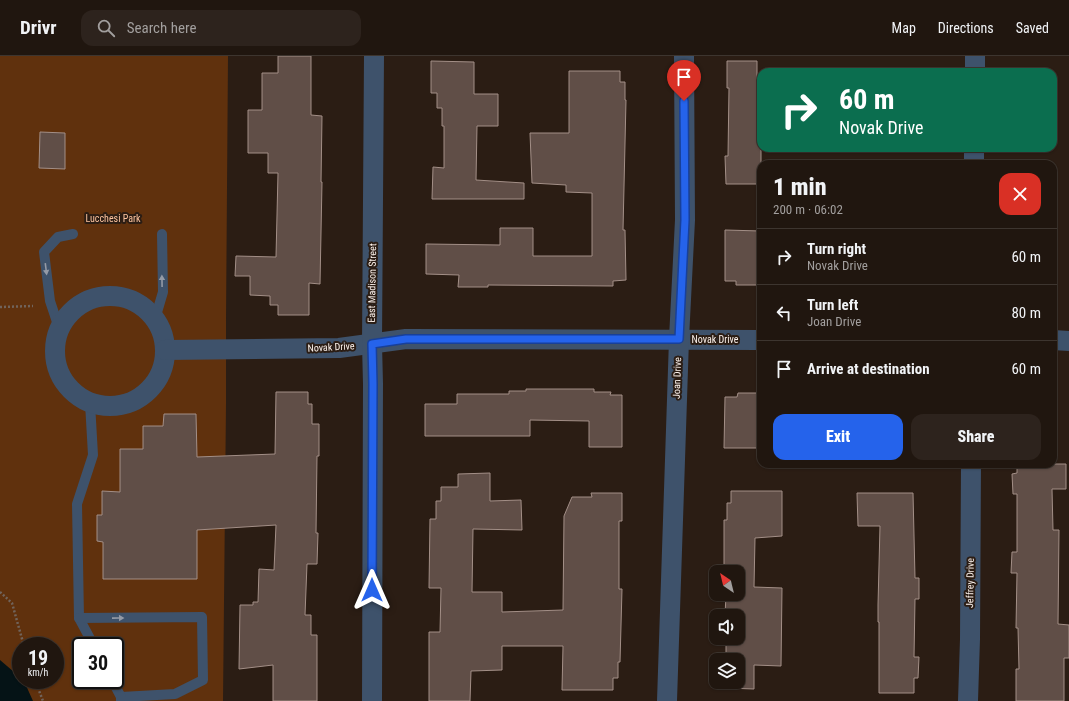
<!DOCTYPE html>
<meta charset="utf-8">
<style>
body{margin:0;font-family:"Roboto Condensed",sans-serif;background:#2d231d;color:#f1f3f6;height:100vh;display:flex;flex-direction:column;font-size:15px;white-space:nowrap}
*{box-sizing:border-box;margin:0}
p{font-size:13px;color:#a29f9e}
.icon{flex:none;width:22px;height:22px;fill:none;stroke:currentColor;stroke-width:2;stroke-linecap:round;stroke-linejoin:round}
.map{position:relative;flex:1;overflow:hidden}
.drawer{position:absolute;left:757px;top:104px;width:300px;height:308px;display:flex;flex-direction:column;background:#20160f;border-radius:12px;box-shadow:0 1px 3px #0004,0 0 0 1px #3d352f}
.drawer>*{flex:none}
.hud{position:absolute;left:757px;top:12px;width:300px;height:84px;border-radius:12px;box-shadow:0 1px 3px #0004,0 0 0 1px #3d352f;background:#0b6e4f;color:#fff;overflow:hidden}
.needle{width:26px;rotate:325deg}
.fabs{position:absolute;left:709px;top:509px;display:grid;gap:8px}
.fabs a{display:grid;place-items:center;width:36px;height:36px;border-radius:8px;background:#20160f;box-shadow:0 1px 3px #0004,0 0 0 1px #3d352f;font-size:20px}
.speed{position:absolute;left:12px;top:581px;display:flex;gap:8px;font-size:20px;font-weight:700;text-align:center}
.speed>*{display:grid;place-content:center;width:52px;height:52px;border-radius:50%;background:#20160f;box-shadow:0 1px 3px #0004,0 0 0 1px #3d352f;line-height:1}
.speed small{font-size:10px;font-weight:400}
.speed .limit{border:2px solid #111;border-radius:6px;background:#fff;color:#111}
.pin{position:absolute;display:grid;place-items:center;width:34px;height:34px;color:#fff;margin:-41px -17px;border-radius:50% 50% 50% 0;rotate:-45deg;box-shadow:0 0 4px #0007}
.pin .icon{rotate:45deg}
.me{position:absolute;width:44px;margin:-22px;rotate:0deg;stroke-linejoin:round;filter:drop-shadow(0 0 3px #0008)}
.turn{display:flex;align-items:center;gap:14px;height:84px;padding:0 16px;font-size:18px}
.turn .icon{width:52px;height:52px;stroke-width:2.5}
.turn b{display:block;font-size:28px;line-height:34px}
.round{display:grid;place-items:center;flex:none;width:42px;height:42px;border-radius:12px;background:#2d231d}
.head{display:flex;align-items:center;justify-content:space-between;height:68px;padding:0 16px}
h1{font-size:24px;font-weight:800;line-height:30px}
.action{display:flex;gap:8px;margin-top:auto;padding:8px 16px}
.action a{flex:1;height:46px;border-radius:12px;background:#2563eb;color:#fff;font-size:16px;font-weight:800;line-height:46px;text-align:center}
.action a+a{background:#2d231d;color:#f1f3f6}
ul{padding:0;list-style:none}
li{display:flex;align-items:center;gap:12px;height:56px;padding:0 16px;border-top:1px solid #3d352f}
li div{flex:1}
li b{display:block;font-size:15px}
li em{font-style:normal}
header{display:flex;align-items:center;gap:24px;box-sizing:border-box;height:56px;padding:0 20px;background:#20160f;border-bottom:1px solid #3d352f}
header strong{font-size:19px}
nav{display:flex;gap:22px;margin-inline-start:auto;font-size:14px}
.search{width:280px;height:36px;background:#2d231d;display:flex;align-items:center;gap:10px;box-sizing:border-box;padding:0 14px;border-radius:12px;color:#a29f9e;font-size:15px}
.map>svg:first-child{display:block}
.green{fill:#60310d;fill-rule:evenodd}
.water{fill:#051316}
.building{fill:#604e47;stroke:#a38f87}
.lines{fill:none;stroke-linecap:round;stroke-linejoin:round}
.path{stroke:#71645c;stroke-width:2.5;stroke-dasharray:2 2;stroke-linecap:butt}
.service{stroke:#3e526b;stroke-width:10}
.minor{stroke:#3e526b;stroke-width:20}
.oneway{fill:#949aa6}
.route-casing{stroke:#184099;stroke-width:10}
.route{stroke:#2563eb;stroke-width:7}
.labels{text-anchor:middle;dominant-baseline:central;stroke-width:4;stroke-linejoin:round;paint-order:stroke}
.park-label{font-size:10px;fill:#fcc39e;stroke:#2b1d14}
.street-label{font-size:10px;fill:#fdf3ed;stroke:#2b1d14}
</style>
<header>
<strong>Drivr</strong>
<div class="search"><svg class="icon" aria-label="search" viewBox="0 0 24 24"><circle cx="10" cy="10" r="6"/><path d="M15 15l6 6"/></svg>Search here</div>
<nav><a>Map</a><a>Directions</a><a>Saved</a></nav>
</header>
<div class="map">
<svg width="1069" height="645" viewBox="0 0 1069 645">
<rect width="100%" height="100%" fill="#2b1d14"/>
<path class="green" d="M0,0H228L226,265V348L223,645H0ZM21,590H55V624H21ZM81,590H115V624H81Z"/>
<polygon class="water" points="0,604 21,622 21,624 24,625 33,645 0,645"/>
<g class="building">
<polygon points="278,0 311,0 311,59 322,60 321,126 322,126 320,228 309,227 309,259 278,259 278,249 270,249 270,240 250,239 250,220 235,220 236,200 276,201 278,117 268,117 268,97 248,97 248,54 262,54 262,17 278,17"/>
<polygon points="431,5 474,6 474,38 498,38 498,70 477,70 476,124 524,127 524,143 432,143 433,111 444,112 444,70 442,70 442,52 437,52 437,37 431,37"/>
<polygon points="727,5 757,5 757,29 761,29 761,128 726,128 725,100 728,100 729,32 727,32"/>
<polygon points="569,15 620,15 620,26 625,26 625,44 626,44 623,174 625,174 626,224 613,225 613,230 488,229 488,231 458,231 459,219 426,218 426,188 500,189 500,172 533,172 533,200 592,200 592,137 566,136 566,129 532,127 530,77 569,77"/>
<polygon points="40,76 65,77 65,113 39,112"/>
<polygon points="725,174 761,175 761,229 736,229 736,225 725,225"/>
<polygon points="526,333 594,333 594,336 611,336 610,339 622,339 622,391 589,391 589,365 530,364 530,380 425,380 425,348 457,348 457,338 509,338 509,335 526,335"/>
<polygon points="276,336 308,336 308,348 312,348 312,368 319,368 319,400 317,400 316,477 318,477 317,508 307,508 305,559 311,559 311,579 317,579 317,645 273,645 273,609 239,613 240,549 253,549 253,546 258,546 259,513 274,514 276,469 197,474 197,523 103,523 103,486 97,485 97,459 102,459 102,435 120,436 120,393 143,393 143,370 163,370 164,358 196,358 197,401 275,398"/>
<polygon points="738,337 761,337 761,375 758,375 758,392 724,392 725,341 737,341"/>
<polygon points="1017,408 1066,408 1066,433 1052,433 1053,474 1059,474 1058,568 1069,569 1069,602 1064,602 1064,645 1016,645 1016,613 1019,613 1018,572 1016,572 1017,517 1011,517 1012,496 1017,496 1017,438 1013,438 1012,418 1017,417"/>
<polygon points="490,417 490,445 521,444 522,474 473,473 472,536 502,536 502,556 563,554 564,460 572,441 592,441 591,437 622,437 622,465 619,465 619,533 622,533 620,606 618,606 618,622 613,622 613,634 562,634 563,590 502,590 502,614 471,615 470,645 429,645 429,576 440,576 441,532 429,532 430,463 436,463 436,445 441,445 441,431 458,431 458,418"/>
<polygon points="731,435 782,435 782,480 755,482 754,531 782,532 781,610 754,609 754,633 726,632 726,626 738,626 738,604 726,604 726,582 738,582 738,560 725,560 726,538 738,538 738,516 724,516 724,464 727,464 727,447 731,447"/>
<polygon points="857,437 913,437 915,522 919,522 919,543 915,543 914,601 919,601 918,622 914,622 914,637 879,637 879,566 878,566 878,549 880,470 858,470"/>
</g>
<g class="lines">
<g class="path">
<polyline points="0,251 33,250"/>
<polyline points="0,536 12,547 24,590"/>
<polyline points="35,624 43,645"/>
</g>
<g class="service">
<polyline points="155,263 163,236 162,178"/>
<polyline points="59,272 50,245 44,196 58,181 73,178"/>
<polyline points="90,347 93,399 77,448 79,562 94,590"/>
<polyline points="79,562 202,561 203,624 175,638 121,641"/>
<polyline points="112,624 121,641 121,645"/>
</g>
<g class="minor">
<polyline points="975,16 975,0"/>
<polyline points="974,108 974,92"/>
<circle cx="110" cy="295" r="55"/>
<polyline points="1053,284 1069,285"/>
<polyline points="165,294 339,292 406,283 761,284"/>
<polyline points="372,645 373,328 372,288 374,0"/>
<polyline points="667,645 679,283 685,164 684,0"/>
<polyline points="968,645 970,583 971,408"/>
</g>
</g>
<defs><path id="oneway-solid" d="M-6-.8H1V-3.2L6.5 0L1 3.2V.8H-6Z"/></defs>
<g class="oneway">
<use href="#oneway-solid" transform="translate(46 213) rotate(83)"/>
<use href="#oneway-solid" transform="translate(162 225) rotate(-91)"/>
<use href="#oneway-solid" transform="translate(118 562) rotate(-1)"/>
</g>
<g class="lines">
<g class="route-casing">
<polyline id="route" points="372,534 373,328 372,288 406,283 679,283 685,164 684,45"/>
</g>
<use href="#route" class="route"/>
</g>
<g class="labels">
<g class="park-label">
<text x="113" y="162">Lucchesi Park</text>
</g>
<g class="street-label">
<text transform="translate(372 227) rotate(-89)">East Madison Street</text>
<text x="715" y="283">Novak Drive</text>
<text transform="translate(331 291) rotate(-3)">Novak Drive</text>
<text transform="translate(677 322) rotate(-88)">Joan Drive</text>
<text transform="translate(970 527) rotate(-89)">Jeffrey Drive</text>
</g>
</g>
</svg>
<div class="fabs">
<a><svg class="needle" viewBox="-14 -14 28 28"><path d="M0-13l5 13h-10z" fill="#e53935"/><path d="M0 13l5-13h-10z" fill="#a29f9e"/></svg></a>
<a><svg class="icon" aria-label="sound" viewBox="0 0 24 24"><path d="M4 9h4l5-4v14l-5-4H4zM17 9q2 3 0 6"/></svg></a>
<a><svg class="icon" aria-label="layers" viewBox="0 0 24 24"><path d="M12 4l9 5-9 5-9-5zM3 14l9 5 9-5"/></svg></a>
</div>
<div class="speed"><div>19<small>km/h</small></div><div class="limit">30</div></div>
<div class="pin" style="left:684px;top:45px;background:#d93025"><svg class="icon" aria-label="arrive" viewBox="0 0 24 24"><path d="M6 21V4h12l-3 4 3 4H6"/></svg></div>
<svg class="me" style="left:372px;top:534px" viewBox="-20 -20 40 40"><path d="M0-17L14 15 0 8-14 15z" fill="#2563eb" stroke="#fff" stroke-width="4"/></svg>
<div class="hud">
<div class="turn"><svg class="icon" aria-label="right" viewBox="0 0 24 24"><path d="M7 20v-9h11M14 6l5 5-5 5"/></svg><div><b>60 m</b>Novak Drive</div></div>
</div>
<section class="drawer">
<div class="head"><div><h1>1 min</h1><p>200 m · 06:02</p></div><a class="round" style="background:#d93025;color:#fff"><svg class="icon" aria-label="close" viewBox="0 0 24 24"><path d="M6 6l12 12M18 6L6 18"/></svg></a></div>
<ul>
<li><svg class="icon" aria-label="right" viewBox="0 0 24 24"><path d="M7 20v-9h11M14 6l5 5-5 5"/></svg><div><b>Turn right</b><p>Novak Drive</p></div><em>60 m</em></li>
<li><svg class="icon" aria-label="left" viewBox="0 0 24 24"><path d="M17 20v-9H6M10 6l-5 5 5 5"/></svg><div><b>Turn left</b><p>Joan Drive</p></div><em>80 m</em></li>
<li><svg class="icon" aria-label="arrive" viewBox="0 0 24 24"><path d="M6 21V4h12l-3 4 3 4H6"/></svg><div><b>Arrive at destination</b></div><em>60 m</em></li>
</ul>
<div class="action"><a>Exit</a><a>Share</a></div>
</section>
</div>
